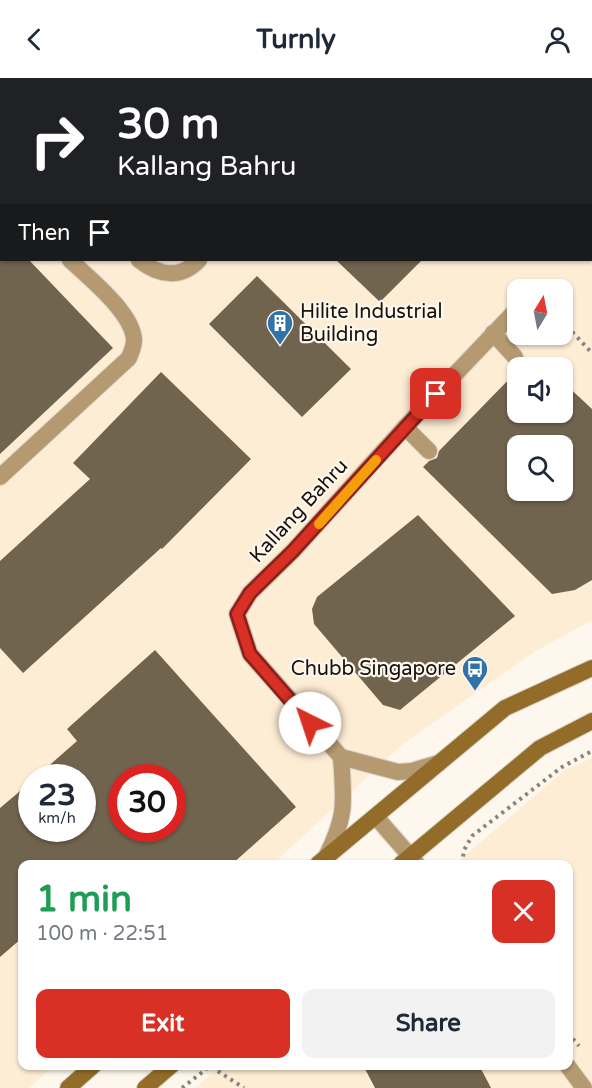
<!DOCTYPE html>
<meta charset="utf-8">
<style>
body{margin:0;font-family:"Varela Round",sans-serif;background:#f2f2f3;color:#1f2937;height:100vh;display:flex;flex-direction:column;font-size:22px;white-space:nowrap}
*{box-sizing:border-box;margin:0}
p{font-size:20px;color:#747a83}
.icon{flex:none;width:33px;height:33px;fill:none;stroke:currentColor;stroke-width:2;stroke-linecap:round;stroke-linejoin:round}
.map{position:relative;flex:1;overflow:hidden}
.side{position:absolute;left:18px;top:782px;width:555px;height:210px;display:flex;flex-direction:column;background:#fff;border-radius:12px;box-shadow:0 2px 4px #0004}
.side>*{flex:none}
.guide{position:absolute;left:0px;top:0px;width:592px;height:183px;box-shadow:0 2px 4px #0004;background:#202124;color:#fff;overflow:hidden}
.needle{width:39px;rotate:10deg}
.buttons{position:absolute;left:507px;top:201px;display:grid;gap:12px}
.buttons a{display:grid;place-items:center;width:66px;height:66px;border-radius:12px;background:#fff;box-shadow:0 2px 4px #0004;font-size:30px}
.speed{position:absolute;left:18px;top:686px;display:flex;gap:12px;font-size:30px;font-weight:700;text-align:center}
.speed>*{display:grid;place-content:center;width:78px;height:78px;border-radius:50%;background:#fff;box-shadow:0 2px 4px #0004;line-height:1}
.speed small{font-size:15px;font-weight:400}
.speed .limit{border:9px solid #d22;background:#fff;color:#111}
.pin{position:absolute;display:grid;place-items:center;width:51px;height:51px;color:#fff;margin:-26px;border-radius:12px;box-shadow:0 3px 9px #0006}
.me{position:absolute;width:66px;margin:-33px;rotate:319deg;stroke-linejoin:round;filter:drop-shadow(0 0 4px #0008)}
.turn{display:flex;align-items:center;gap:21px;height:126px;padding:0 18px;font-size:27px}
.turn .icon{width:78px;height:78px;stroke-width:2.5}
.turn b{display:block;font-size:42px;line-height:51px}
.then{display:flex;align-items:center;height:57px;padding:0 18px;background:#0003;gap:12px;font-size:22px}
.round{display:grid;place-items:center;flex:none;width:63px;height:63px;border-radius:12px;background:#f2f2f3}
.headline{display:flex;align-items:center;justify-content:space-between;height:102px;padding:0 18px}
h1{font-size:36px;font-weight:700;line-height:45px;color:#1e9e55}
.button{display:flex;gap:12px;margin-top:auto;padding:12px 18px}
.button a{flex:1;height:69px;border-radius:12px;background:#d93025;color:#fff;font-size:24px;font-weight:700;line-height:69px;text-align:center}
.button a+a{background:#f2f2f3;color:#1f2937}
header{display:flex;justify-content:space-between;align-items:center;height:78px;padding:0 18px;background:#fff;font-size:27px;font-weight:700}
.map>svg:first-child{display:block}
.built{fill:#feedd5;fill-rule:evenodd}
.building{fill:#71644f;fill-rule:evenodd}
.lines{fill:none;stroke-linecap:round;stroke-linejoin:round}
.service-casing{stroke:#d8d2c9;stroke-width:18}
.minor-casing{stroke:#d8d2c9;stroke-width:18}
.secondary-casing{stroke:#d8d2c9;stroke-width:18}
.path{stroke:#8a847b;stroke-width:4;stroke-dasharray:3 4.5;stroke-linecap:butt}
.service{stroke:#b59a71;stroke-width:16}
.minor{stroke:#b59a71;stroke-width:16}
.secondary{stroke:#936c29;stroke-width:16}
.route-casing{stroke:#8d1f18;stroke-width:15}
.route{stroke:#d93025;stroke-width:10}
.slow{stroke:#f59e0b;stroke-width:10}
.labels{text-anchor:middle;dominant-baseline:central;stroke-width:4.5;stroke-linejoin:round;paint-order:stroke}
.poi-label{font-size:20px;fill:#161109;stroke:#fdf7ed;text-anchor:start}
.street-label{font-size:20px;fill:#161109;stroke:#fdf7ed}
</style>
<header><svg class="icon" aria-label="back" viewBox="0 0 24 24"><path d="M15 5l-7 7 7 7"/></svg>Turnly<svg class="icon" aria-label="person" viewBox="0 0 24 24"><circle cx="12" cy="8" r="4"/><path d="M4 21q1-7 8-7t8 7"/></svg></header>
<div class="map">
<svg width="592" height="1010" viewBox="0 0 592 1010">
<rect width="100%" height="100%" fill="#fdf7ed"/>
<g class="built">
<path d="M0,0H592V542L534,574L403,666L273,786H22V987H54L29,1010H0ZM2,2H591V182H2ZM518,212H562V256H518ZM518,290H562V334H518ZM518,368H562V412H518ZM32,699H82V750H32ZM122,699H172V750H122Z"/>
<polygon points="592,680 592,1010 195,1010 222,987 568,987 568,786 455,786 565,692"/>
</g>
<g class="building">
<polygon points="0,182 29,182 113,270 0,376"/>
<polygon points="336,182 422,182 380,224"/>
<polygon points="257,198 351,291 302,339 209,246"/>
<path d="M518,292V334H562V303L592,331V502L575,512L552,516L423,389L429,383L437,380L439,373ZM518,368H562V412H518Z"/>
<polygon points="161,294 251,381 162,471 161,470 23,595 0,570 0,483 90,401 73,385"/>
<polygon points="418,437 515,538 400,632 383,627 314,546 312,531 317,519"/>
<path d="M155,572L296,729L232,786H22V860L0,879V730L32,703V750H82V699H36L77,663L67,651ZM122,699H172V750H122Z"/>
<polygon points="363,987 479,987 491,1010 375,1010"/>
</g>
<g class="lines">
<g class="service-casing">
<g id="service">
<polyline points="360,2 362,0"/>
<polyline points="0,44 2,46"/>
<polyline points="0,111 2,113"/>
<path d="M139,182C159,198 181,201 199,182"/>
<polyline points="493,255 515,279"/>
<polyline points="405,349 429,373"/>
<path d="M0,399L129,280C131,274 134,269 134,262C133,235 89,200 70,182"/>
</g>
</g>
<g class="minor-casing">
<g id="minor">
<polyline points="439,685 412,693 398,694 341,679 250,576 237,536 250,515 293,473 405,349 518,230"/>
<polyline points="376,739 417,786"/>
<path d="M326,779C347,737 344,724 341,679"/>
<polyline points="567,987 584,1010"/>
</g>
</g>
<g class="secondary-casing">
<g id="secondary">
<polyline points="318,786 505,630 592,590"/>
<polyline points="401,786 540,670 592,643"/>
<polyline points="68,1010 94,987"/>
<polyline points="145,1010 172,987"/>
</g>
</g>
<g class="path">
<polyline points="562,243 592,275"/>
<polyline points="462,786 464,772 472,758 562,689 592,673"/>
<polyline points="568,955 579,968"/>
<polyline points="182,1010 210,988 244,1010"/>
</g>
<use href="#service" class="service"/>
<use href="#minor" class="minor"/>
<use href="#secondary" class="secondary"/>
</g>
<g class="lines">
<g class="route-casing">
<polyline id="route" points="310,645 250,576 237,536 250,515 293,473 436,316"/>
</g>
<use href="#route" class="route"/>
<polyline class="slow" points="319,446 376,382"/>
</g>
<defs>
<g id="building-pin" transform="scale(1.35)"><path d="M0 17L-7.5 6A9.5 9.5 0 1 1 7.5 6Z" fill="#3173a9" stroke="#fdf7ed"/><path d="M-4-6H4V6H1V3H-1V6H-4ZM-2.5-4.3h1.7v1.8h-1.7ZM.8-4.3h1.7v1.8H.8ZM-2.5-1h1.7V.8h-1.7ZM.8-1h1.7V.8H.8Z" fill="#fff"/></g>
<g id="bus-pin" transform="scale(1.35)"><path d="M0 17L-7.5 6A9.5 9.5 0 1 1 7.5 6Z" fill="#3173a9" stroke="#fdf7ed"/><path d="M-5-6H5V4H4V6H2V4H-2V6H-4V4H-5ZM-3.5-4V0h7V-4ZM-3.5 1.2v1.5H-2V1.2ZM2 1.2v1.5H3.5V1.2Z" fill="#fff"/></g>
</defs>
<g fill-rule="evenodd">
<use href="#building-pin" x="280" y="245"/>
<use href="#bus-pin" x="475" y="591"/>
</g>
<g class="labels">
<g class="poi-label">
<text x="300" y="234">Hilite Industrial<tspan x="300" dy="23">Building</tspan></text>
<text x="456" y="591" text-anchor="end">Chubb Singapore</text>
</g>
<g class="street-label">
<text transform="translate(299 433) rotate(-47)">Kallang Bahru</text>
</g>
</g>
</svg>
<div class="buttons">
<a><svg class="needle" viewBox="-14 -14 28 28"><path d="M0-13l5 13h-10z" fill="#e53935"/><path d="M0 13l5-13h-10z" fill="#747a83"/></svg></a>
<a><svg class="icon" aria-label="sound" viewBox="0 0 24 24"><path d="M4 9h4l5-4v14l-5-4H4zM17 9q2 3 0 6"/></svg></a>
<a><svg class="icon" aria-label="search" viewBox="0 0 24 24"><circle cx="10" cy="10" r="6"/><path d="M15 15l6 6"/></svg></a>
</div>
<div class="speed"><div>23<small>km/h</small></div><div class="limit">30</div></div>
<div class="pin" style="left:436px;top:316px;background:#d93025"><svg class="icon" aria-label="arrive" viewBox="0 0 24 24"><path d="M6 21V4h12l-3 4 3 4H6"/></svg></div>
<svg class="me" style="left:310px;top:645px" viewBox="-20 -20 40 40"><circle r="19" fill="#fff"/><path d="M0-13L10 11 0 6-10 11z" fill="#d93025"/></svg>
<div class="guide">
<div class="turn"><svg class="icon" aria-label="right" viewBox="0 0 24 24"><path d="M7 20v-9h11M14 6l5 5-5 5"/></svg><div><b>30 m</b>Kallang Bahru</div></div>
<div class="then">Then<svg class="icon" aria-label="arrive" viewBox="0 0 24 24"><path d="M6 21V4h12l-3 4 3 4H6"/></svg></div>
</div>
<section class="side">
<div class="headline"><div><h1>1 min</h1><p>100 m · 22:51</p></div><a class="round" style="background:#d93025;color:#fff"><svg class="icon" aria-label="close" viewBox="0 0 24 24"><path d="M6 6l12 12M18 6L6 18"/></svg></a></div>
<div class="button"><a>Exit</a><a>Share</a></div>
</section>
</div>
